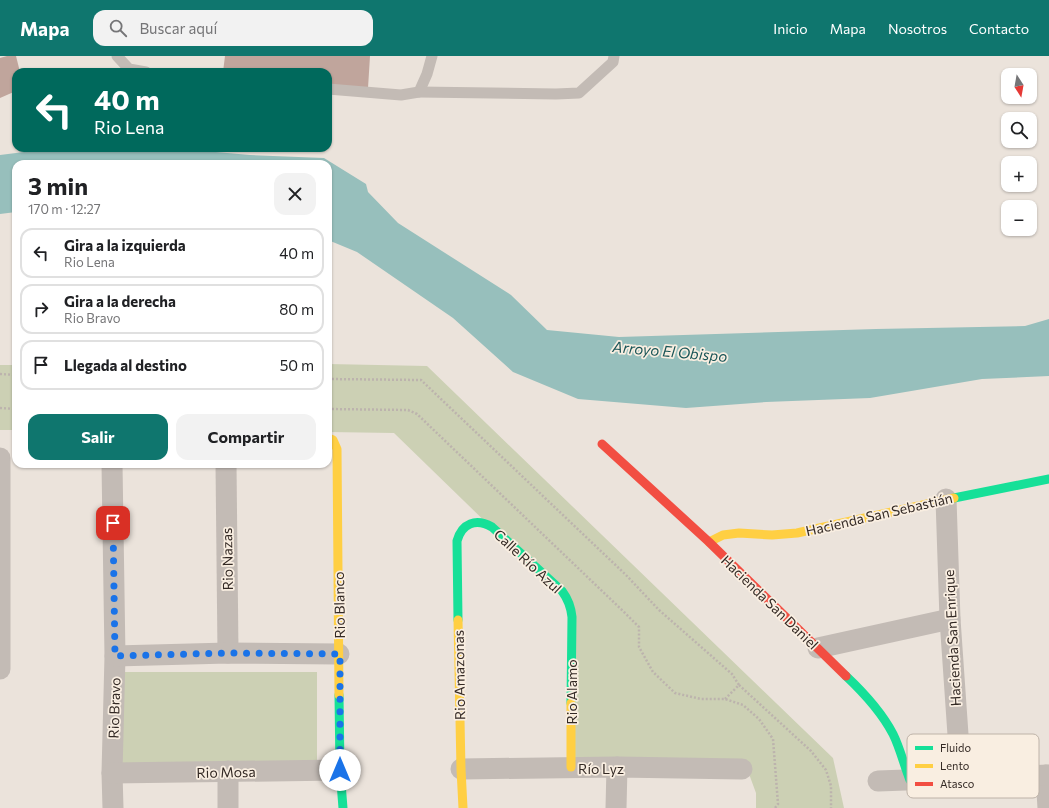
<!DOCTYPE html>
<html lang="es">
<meta charset="utf-8">
<style>
body{margin:0;font-family:Commissioner,sans-serif;background:#f2f2f2;color:#202124;height:100vh;display:flex;flex-direction:column;font-size:15px;white-space:nowrap}
*{box-sizing:border-box;margin:0}
p{font-size:13px;color:#757577}
.icon{flex:none;width:22px;height:22px;fill:none;stroke:currentColor;stroke-width:2;stroke-linecap:round;stroke-linejoin:round}
.map{position:relative;flex:1;overflow:hidden}
.details{position:absolute;left:12px;top:104px;width:320px;height:308px;display:flex;flex-direction:column;background:#fff;border-radius:12px;box-shadow:0 1px 3px #0004}
.details>*{flex:none}
.top-card{position:absolute;left:12px;top:12px;width:320px;height:84px;border-radius:12px;box-shadow:0 1px 3px #0004;background:#00695c;color:#fff;overflow:hidden}
.needle{width:26px;rotate:169deg}
.buttons{position:absolute;left:1001px;top:12px;display:grid;gap:8px}
.buttons a{display:grid;place-items:center;width:36px;height:36px;border-radius:8px;background:#fff;box-shadow:0 1px 3px #0004;font-size:20px}
.pin{position:absolute;display:grid;place-items:center;width:34px;height:34px;color:#fff;margin:-17px;border-radius:8px;box-shadow:0 2px 6px #0006}
.me{position:absolute;width:44px;margin:-22px;rotate:0deg;stroke-linejoin:round;filter:drop-shadow(0 0 3px #0008)}
.turn{display:flex;align-items:center;gap:14px;height:84px;padding:0 16px;font-size:18px}
.turn .icon{width:52px;height:52px;stroke-width:2.5}
.turn b{display:block;font-size:28px;line-height:34px}
.round{display:grid;place-items:center;flex:none;width:42px;height:42px;border-radius:12px;background:#f2f2f2}
.head{display:flex;align-items:center;justify-content:space-between;height:68px;padding:0 16px}
h1{font-size:24px;font-weight:700;line-height:30px}
.primary-button{display:flex;gap:8px;margin-top:auto;padding:8px 16px}
.primary-button a{flex:1;height:46px;border-radius:12px;background:#0f766e;color:#fff;font-size:16px;font-weight:700;line-height:46px;text-align:center}
.primary-button a+a{background:#f2f2f2;color:#202124}
ul{padding:0;list-style:none}
li{display:flex;align-items:center;gap:12px;height:50px;margin:0 8px 6px;padding:0 8px;border:2px solid #e0e0e0;border-radius:12px}
li div{flex:1}
li b{display:block;font-size:15px}
li em{font-style:normal}
header{display:flex;align-items:center;gap:24px;box-sizing:border-box;height:56px;padding:0 20px;background:#0f766e;color:#fff}
header strong{font-size:19px}
nav{display:flex;gap:22px;margin-inline-start:auto;font-size:14px}
.search{width:280px;height:36px;background:#f2f2f2;display:flex;align-items:center;gap:10px;box-sizing:border-box;padding:0 14px;border-radius:12px;color:#757577;font-size:15px}
.map>svg:first-child{display:block}
.green{fill:#ccd0b4}
.water{fill:#97bfbc}
.building{fill:#c0a59c}
.lines{fill:none;stroke-linecap:round;stroke-linejoin:round}
.path{stroke:#bcb3ad;stroke-width:2.5;stroke-dasharray:2 2;stroke-linecap:butt}
.lane{stroke:#c3bbb5;stroke-width:11}
.street{stroke:#c3bbb5;stroke-width:21}
.fast{stroke:#16e098;stroke-width:9}
.slow{stroke:#ffcf43;stroke-width:9}
.jam{stroke:#f24e42;stroke-width:9}
.route{stroke:#1a73e8;stroke-width:7;stroke-dasharray:0 12.6}
.labels{text-anchor:middle;dominant-baseline:central;stroke-width:3.5;stroke-linejoin:round;paint-order:stroke}
.street-label{font-size:14px;fill:#332924;stroke:#f9eee1}
.water-label{font-size:15px;font-style:italic;fill:#195456;stroke:#f9eee1}
.key{fill:#f9eee1;stroke:#beb3a8;stroke-width:1}
.key-label{font-size:11px;fill:#332924}
</style>
<header>
<strong>Mapa</strong>
<div class="search"><svg class="icon" aria-label="search" viewBox="0 0 24 24"><circle cx="10" cy="10" r="6"/><path d="M15 15l6 6"/></svg>Buscar aquí</div>
<nav><a>Inicio</a><a>Mapa</a><a>Nosotros</a><a>Contacto</a></nav>
</header>
<div class="map">
<svg width="1049" height="752" viewBox="0 0 1049 752">
<rect width="100%" height="100%" fill="#ebe3db"/>
<g class="green">
<polygon points="328,308 427,310 833,702 844,752 756,752 756,737 745,707 572,706 570,548 394,377 328,376"/>
<rect x="0" y="309" width="16" height="65"/>
<polygon points="112,616 317,616 317,712 111,712"/>
</g>
<polygon class="water" points="56,92 170,92 250,99 324,102 366,128 368,136 398,167 511,239 547,274 619,281 876,273 1025,270 1049,263 1049,320 982,323 870,342 766,346 686,352 578,343 513,316 453,262 357,196 328,184 328,108 16,108 16,156 0,158 0,99"/>
<g class="building">
<polygon points="7,0 16,0 20,16 16,16 16,35 0,42 0,2"/>
<polygon points="225,0 370,0 368,32 328,29 328,16 223,16"/>
</g>
<g class="lines">
<g class="path">
<polyline points="0,318 16,319"/>
<polyline points="328,323 421,324 626,519 659,554 732,618 739,629 725,643"/>
<polyline points="0,352 16,353"/>
<polyline points="328,353 408,354 417,358 624,556 639,571 639,591 653,616 675,637 701,643 725,643 743,649 759,663 773,683 778,748 775,752"/>
<polyline points="739,629 811,695 826,714 831,730 831,752"/>
</g>
<g class="lane">
<polyline points="117,0 129,13 146,16"/>
<polyline points="328,33 401,39 419,36 427,18 432,0"/>
<polyline points="419,36 556,38 579,37 613,6 614,0"/>
</g>
<g class="street">
<polyline points="0,402 0,613"/>
<polyline points="112,408 115,600 112,717 113,752"/>
<polyline points="226,408 228,597"/>
<polyline points="946,443 950,563 961,722"/>
<polyline points="818,592 950,563"/>
<polyline points="115,600 228,597 339,598"/>
<polyline points="461,713 617,711 742,713"/>
<polyline points="112,717 340,714"/>
<polyline points="1046,719 1048,752"/>
<polyline points="878,725 1049,719"/>
<polyline points="228,752 228,715"/>
<polyline points="616,752 617,711"/>
</g>
<g class="fast">
<polyline points="954,442 1049,423"/>
<path d="M458,564L457,485C462,467 476,462 492,471L562,535C568,543 571,551 572,561L571,647"/>
<path d="M846,620C864,637 881,655 893,678C900,692 904,709 910,724"/>
<polyline points="339,639 340,714 343,752"/>
</g>
<g class="slow">
<polyline points="328,382 333,384 337,393 339,639"/>
<polyline points="709,486 723,479 739,477 772,479 797,477 954,442"/>
<polyline points="458,564 461,713 463,752"/>
<polyline points="571,711 571,647"/>
</g>
<polyline class="jam" points="602,388 709,486 846,620"/>
</g>
<g class="lines">
<polyline class="route" points="113,467 115,600 228,597 340,598 340,714"/>
</g>
<g class="labels">
<g class="street-label">
<text transform="translate(879 458) rotate(-13)">Hacienda San Sebastián</text>
<text transform="translate(227 503) rotate(-91)">Rio Nazas</text>
<text transform="translate(528 505) rotate(43)">Calle Río Azul</text>
<text transform="translate(770 546) rotate(44)">Hacienda San Daniel</text>
<text transform="translate(339 549) rotate(-91)">Rio Blanco</text>
<text transform="translate(952 582) rotate(-93)">Hacienda San Enrique</text>
<text transform="translate(459 619) rotate(-91)">Rio Amazonas</text>
<text transform="translate(571 636) rotate(-90)">Rio Alamo</text>
<text transform="translate(114 652) rotate(-88)">Rio Bravo</text>
<text x="601" y="712">Río Lyz</text>
<text transform="translate(226 716) rotate(-1)">Rio Mosa</text>
</g>
<g class="water-label">
<text transform="translate(670 295) rotate(5)">Arroyo El Obispo</text>
</g>
</g>
<rect x="907" y="678" width="132" height="64" rx="6" class="key"/>
<rect x="915" y="690" width="18" height="4" fill="#16e098"/>
<rect x="915" y="708" width="18" height="4" fill="#ffcf43"/>
<rect x="915" y="726" width="18" height="4" fill="#f24e42"/>
<g class="key-label">
<text x="940" y="696">Fluido</text>
<text x="940" y="714">Lento</text>
<text x="940" y="732">Atasco</text>
</g>
</svg>
<div class="buttons">
<a><svg class="needle" viewBox="-14 -14 28 28"><path d="M0-13l5 13h-10z" fill="#e53935"/><path d="M0 13l5-13h-10z" fill="#757577"/></svg></a>
<a><svg class="icon" aria-label="search" viewBox="0 0 24 24"><circle cx="10" cy="10" r="6"/><path d="M15 15l6 6"/></svg></a>
<a>+</a>
<a>−</a>
</div>
<div class="pin" style="left:113px;top:467px;background:#d93025"><svg class="icon" aria-label="arrive" viewBox="0 0 24 24"><path d="M6 21V4h12l-3 4 3 4H6"/></svg></div>
<svg class="me" style="left:340px;top:714px" viewBox="-20 -20 40 40"><circle r="19" fill="#fff"/><path d="M0-13L10 11 0 6-10 11z" fill="#1a73e8"/></svg>
<div class="top-card">
<div class="turn"><svg class="icon" aria-label="left" viewBox="0 0 24 24"><path d="M17 20v-9H6M10 6l-5 5 5 5"/></svg><div><b>40 m</b>Rio Lena</div></div>
</div>
<section class="details">
<div class="head"><div><h1>3 min</h1><p>170 m · 12:27</p></div><a class="round"><svg class="icon" aria-label="close" viewBox="0 0 24 24"><path d="M6 6l12 12M18 6L6 18"/></svg></a></div>
<ul>
<li><svg class="icon" aria-label="left" viewBox="0 0 24 24"><path d="M17 20v-9H6M10 6l-5 5 5 5"/></svg><div><b>Gira a la izquierda</b><p>Rio Lena</p></div><em>40 m</em></li>
<li><svg class="icon" aria-label="right" viewBox="0 0 24 24"><path d="M7 20v-9h11M14 6l5 5-5 5"/></svg><div><b>Gira a la derecha</b><p>Rio Bravo</p></div><em>80 m</em></li>
<li><svg class="icon" aria-label="arrive" viewBox="0 0 24 24"><path d="M6 21V4h12l-3 4 3 4H6"/></svg><div><b>Llegada al destino</b></div><em>50 m</em></li>
</ul>
<div class="primary-button"><a>Salir</a><a>Compartir</a></div>
</section>
</div>
